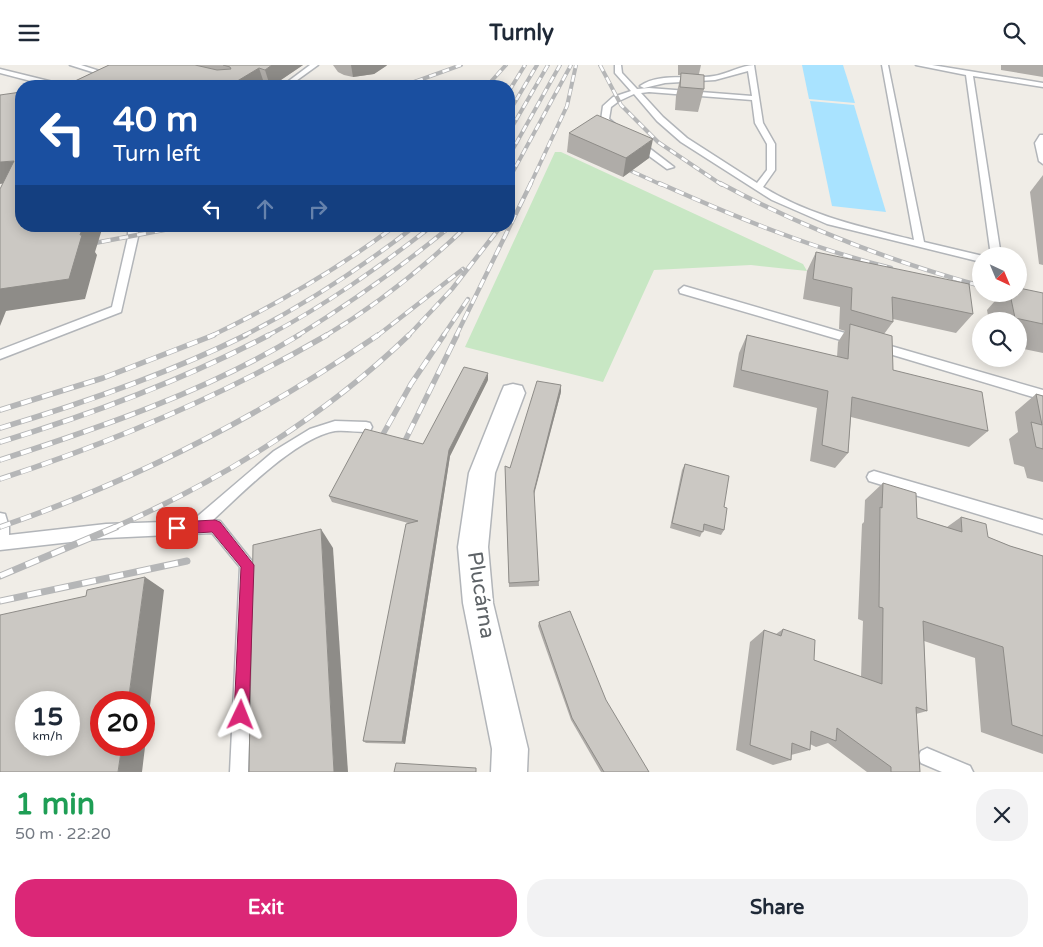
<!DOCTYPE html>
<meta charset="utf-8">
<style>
body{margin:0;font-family:"Varela Round",sans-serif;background:#f2f2f3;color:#1f2937;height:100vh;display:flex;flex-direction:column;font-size:19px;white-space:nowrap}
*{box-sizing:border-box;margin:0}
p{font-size:16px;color:#747a83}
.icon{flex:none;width:28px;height:28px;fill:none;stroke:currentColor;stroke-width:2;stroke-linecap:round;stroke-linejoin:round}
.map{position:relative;height:707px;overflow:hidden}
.sheet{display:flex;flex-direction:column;background:#fff;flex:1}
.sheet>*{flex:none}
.guide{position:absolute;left:15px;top:15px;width:500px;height:152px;border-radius:20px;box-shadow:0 2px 12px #0003;background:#1a4fa0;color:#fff;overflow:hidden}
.needle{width:32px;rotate:136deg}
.fabs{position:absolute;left:972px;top:182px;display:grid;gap:10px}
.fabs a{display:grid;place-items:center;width:55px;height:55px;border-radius:50%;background:#fff;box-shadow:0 2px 12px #0003;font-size:25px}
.speed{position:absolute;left:15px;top:626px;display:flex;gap:10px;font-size:25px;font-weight:700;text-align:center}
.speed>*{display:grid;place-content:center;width:65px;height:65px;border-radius:50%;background:#fff;box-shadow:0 2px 12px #0003;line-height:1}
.speed small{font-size:12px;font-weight:400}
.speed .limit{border:8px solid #d22;background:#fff;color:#111}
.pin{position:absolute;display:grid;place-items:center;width:42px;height:42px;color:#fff;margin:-21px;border-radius:10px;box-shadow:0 2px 8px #0006}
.me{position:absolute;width:55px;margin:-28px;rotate:2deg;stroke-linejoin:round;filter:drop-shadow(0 0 4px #0008)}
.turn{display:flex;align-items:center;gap:18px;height:105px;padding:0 15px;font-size:22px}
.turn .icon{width:65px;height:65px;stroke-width:2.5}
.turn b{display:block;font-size:35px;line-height:42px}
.lanes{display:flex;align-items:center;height:48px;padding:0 15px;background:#0003;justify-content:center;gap:25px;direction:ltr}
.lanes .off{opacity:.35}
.round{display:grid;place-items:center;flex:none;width:52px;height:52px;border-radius:20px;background:#f2f2f3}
.head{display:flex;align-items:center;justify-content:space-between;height:85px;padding:0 15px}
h1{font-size:30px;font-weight:800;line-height:38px;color:#1e9e55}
.button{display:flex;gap:10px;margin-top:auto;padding:10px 15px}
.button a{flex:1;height:58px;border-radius:20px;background:#db2777;color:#fff;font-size:20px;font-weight:800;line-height:58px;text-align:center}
.button a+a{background:#f2f2f3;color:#1f2937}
header{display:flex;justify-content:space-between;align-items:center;height:65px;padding:0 15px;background:#fff;font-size:22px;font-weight:800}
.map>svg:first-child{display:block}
.green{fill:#c8e7c4}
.water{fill:#a9e3ff}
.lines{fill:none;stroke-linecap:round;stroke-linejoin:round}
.service-casing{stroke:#b2b5b9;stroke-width:3}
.minor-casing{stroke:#b2b5b9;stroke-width:3}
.service{fill:#fff;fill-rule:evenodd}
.minor{fill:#fff;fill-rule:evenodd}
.rail-far3-casing{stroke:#b5b6b7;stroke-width:4}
.rail-far2-casing{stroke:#b5b6b7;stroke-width:4.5}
.rail-far1-casing{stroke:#b5b6b7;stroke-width:5.5}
.rail-casing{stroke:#b5b6b7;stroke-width:7}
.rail-far3{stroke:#fff;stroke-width:2.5;stroke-dasharray:7;stroke-linecap:butt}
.rail-far2{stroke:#fff;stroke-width:3;stroke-dasharray:9;stroke-linecap:butt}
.rail-far1{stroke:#fff;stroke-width:4;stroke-dasharray:11;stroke-linecap:butt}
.rail{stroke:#fff;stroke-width:5;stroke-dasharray:14;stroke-linecap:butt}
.wall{fill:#afaca8}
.shaded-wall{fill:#8e8c88}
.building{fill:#cbc8c3;stroke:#8e8c88;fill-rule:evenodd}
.route{fill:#db2777;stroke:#8e194d}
.labels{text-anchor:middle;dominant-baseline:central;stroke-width:5;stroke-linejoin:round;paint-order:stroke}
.near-street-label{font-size:21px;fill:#5e6367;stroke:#fff}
</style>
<header><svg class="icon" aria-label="menu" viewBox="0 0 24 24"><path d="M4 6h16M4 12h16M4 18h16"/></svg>Turnly<svg class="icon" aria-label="search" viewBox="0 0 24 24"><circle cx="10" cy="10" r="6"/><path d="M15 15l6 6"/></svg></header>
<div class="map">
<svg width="1043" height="707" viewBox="0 0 1043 707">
<rect width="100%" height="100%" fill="#f0ede7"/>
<polygon class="green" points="555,87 561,87 803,199 807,206 751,200 654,205 603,317 465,282"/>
<g class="water">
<polygon points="802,0 843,0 855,38 809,34"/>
<polygon points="810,36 854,40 886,147 832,141"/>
</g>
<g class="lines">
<g class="service-casing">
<g id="service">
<polygon points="70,0 81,0 112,10 108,12"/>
<polygon points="310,0 318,0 289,21 282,21"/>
<path d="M615,0H621L622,8L637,24L649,23L752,31L748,6L715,15L665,18L644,23L640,21C659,7 691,15 714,11C727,9 742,0 754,0L763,58L775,79V105L763,122C810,151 862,162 914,175L882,0H888L924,177L983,191L981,197L827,159L772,135L681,77L657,56L634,29L619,36L611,42L609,54L621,64L614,66L601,55L603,41L613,32L631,26L615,8ZM649,27L752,35L755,58L767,79V105L757,118L687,73L663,52L641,28Z"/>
<polygon points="916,0 932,0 1043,18 1043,22 973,11 1001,191 991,191 966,10"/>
<polygon points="0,4 61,19 62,21 50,21 0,8"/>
<polygon points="1040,70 1043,70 1043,99 1039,96 1035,78"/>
<polygon points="634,76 640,76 674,102 667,104 634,80"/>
<polygon points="128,161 138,161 138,172 121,247 0,294 0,285 112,242 128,172"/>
<polygon points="684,221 862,273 864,276 858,280 680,228 679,225"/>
<polygon points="877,277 1043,325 1043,335 873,284 871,281"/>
<path d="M335,356L366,357L370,358L372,362L370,366L366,367C356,367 345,365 335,366C296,373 242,428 213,455L220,456L255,500L248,707H230L240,502L212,468L106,473L0,485V448L5,449L9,462V470L106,459L192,456L274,386L310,364Z"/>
<polygon points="874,406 1043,455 1043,469 869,416 867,412 869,408"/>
<polygon points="927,683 970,701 973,707 942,707 921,698 918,692 921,686"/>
</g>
</g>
<g class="minor-casing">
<polygon id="minor" points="513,319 522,321 525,328 495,408 488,482 493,538 528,684 527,707 491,707 492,684 463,538 458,482 469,408 501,328 504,321"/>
</g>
<use href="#service" class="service"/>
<use href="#minor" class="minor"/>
<g class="rail-far3-casing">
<g id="rail-far3">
<polyline points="600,0 621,40 658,77 722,120"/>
<polyline points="403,21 461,0"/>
<polyline points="487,21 506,0"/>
<polyline points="509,26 525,0"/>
<polyline points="509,47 537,0"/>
<polyline points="509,67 548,0"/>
<polyline points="509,91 560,0"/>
<polyline points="620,101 662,120"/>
<polyline points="509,114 571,0"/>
<polyline points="530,120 567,41 576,0"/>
</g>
</g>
<g class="rail-far2-casing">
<g id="rail-far2">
<path d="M659,118C735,152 811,183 891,203"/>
<path d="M720,118C803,163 890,196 981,221"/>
<polyline points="84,180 185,161"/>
<path d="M211,271C278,239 335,206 395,161"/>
<path d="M243,271C305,240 361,203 415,161"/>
<path d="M267,271C326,240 379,202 432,161"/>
<path d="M297,271C352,237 401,202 451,161"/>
<path d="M325,271C377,240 423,203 467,161"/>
<polyline points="377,271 463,204"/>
<polyline points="408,271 452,224 501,161"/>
<polyline points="443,271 468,234"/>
<polyline points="456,271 531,118"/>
</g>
</g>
<g class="rail-far1-casing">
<g id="rail-far1">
<polyline points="0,345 103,313 214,270"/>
<path d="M0,363C84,338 167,309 246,270"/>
<path d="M0,377C93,349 183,315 269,270"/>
<polyline points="377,380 411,319 444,270"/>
<polyline points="399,388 457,270"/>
<path d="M0,395C102,362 207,326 299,270"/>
<path d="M0,414C113,377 224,330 327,270"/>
<path d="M0,462C134,416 262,350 378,270"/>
<path d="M113,463C220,416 325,351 409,270"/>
</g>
</g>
<g class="rail-casing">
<g id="rail">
<polyline points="0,511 116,462"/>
<polyline points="0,536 187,496"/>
</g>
</g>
<use href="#rail-far3" class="rail-far3"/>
<use href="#rail-far2" class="rail-far2"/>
<use href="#rail-far1" class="rail-far1"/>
<use href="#rail" class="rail"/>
</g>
<g class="wall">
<polygon points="109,0 303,0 272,21 78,21 75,16"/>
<polygon points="333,0 387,0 386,1 374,9 353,12 344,10 338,7"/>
<polygon points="678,0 701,0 699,9 704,24 698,47 675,45 676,31 681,10 678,10"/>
<polygon points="1001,0 1043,0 1043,12 1001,5"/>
<polygon points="569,68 649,93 623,112 567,87"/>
<polygon points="1043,110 1043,200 1039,199 1030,127"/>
<polygon points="816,187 973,249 956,268 893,254 893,257 884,269 893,305 988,366 969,382 851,352 848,388 835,403 810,396 817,343 733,322 739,288 747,270 837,292 838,277 845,266 839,264 840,242 803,234 807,206"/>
<polygon points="1043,228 1043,288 1019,283 1019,256 989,256 987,245 1001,229"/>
<polygon points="488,315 450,391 405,679 366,678 363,676 408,458 332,437 329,431 423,379"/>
<polygon points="561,327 534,430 539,521 509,522 505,401 510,403"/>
<polygon points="1036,329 1043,331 1043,417 1027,413 1024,402 1014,399 1009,374 1018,367 1015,347"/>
<polygon points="685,399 724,442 724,465 721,470 703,465 700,472 670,463 682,405"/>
<polygon points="883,418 917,453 947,462 961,452 988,472 1010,481 1043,491 1043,689 981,667 975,593 924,576 927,646 916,649 920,707 867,707 828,678 816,682 810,679 810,685 791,690 791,695 773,700 736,685 750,577 764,565 776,569 783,564 814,595 861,612 863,556 858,554 862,459 864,457 865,435"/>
<polygon points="539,557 649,707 601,707 571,655 538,561"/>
</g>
<g class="shaded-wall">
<polygon points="272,0 303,0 272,21 270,21 265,5"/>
<polygon points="351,0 387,0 386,1 374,9 353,12"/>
<polygon points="259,3 265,21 229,21"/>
<polygon points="653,74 649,93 623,112 626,93"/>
<polygon points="14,96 21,116 0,119 0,97"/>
<polygon points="83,161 103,161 95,187 97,190 85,234 6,246 0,261 0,224 80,170"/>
<polygon points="488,308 488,315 450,391 405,679 402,677 449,385"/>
<polygon points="561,320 561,327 533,432 534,426"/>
<polygon points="321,464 333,483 348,707 334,707"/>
<polygon points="145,512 164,525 142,707 118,707 122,680 144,680 144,638 128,638"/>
</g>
<g class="building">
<polygon points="109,0 195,0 217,5 231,4 230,2 223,0 272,0 265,5 259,3 229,21 91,21 75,16"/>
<polygon points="681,8 704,10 704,24 680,22"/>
<polygon points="21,27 21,161 83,161 80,170 82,170 69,214 0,224 0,124 14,96 0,97 0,30"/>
<polygon points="597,50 653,74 626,93 569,68"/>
<polygon points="816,187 969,219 973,249 892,232 893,257 851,245 852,223 813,214"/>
<polygon points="1019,223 1043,228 1043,259 1015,253 1010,229 1019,229"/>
<polygon points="850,259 892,271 893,305 982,327 988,366 852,332 848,388 822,380 828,326 741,305 747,270 848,294"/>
<polygon points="464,302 488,308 449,385 402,677 363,676 406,459 418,456 329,431 365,364 423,379"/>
<polygon points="537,316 561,320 534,426 539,516 509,518 505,401 510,403"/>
<polygon points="1036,329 1043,331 1043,384 1036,382 1031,357 1042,360"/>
<polygon points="685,399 729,411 724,442 727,443 724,465 704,459 703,467 672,458"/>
<polygon points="883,418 916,428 917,453 962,467 961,452 986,459 988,472 1010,481 1043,491 1043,671 1012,660 1003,582 923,556 927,646 916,642 920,707 891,707 891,702 837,663 836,676 811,666 810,685 792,678 791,695 750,680 764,565 781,571 783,564 815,575 814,595 882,619 883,543 879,542 880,442 882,443"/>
<polygon points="321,464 334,707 249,707 253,480"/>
<path d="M145,512L128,638H101V680H122L118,707H0V550L86,531L87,525ZM26,638H69V680H26Z"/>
<polygon points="570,546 606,635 649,707 604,707 572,653 539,557"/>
<polygon points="396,698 476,703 476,707 394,707"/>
</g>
<polygon class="route" points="215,455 220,457 254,500 249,650 247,656 241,658 236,656 234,650 241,502 212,467 177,469 173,467 171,463 173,459 177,457"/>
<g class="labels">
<g class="near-street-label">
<text transform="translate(481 530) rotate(81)">Plucárna</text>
</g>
</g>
</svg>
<div class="fabs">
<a><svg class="needle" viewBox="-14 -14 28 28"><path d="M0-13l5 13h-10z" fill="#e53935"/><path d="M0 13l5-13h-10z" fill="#747a83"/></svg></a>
<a><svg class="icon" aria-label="search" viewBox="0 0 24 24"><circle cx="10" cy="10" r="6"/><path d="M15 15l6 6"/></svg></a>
</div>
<div class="speed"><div>15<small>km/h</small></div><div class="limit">20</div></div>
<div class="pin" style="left:177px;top:463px;background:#d93025"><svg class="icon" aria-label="arrive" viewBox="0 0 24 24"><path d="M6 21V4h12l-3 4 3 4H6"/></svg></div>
<svg class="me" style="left:241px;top:650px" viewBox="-20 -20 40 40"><path d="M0-17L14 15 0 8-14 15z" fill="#db2777" stroke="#fff" stroke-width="4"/></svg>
<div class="guide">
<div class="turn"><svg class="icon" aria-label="left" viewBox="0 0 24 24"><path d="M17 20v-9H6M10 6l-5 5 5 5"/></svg><div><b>40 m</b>Turn left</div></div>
<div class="lanes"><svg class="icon" aria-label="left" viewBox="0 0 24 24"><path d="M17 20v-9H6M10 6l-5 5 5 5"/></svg><svg class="icon off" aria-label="ahead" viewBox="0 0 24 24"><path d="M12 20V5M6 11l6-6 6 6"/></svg><svg class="icon off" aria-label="right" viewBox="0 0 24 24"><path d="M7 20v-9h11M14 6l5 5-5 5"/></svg></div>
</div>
</div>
<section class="sheet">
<div class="head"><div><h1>1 min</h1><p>50 m · 22:20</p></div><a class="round"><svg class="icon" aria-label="close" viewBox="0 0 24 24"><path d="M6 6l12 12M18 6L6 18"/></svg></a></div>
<div class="button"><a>Exit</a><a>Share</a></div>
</section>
